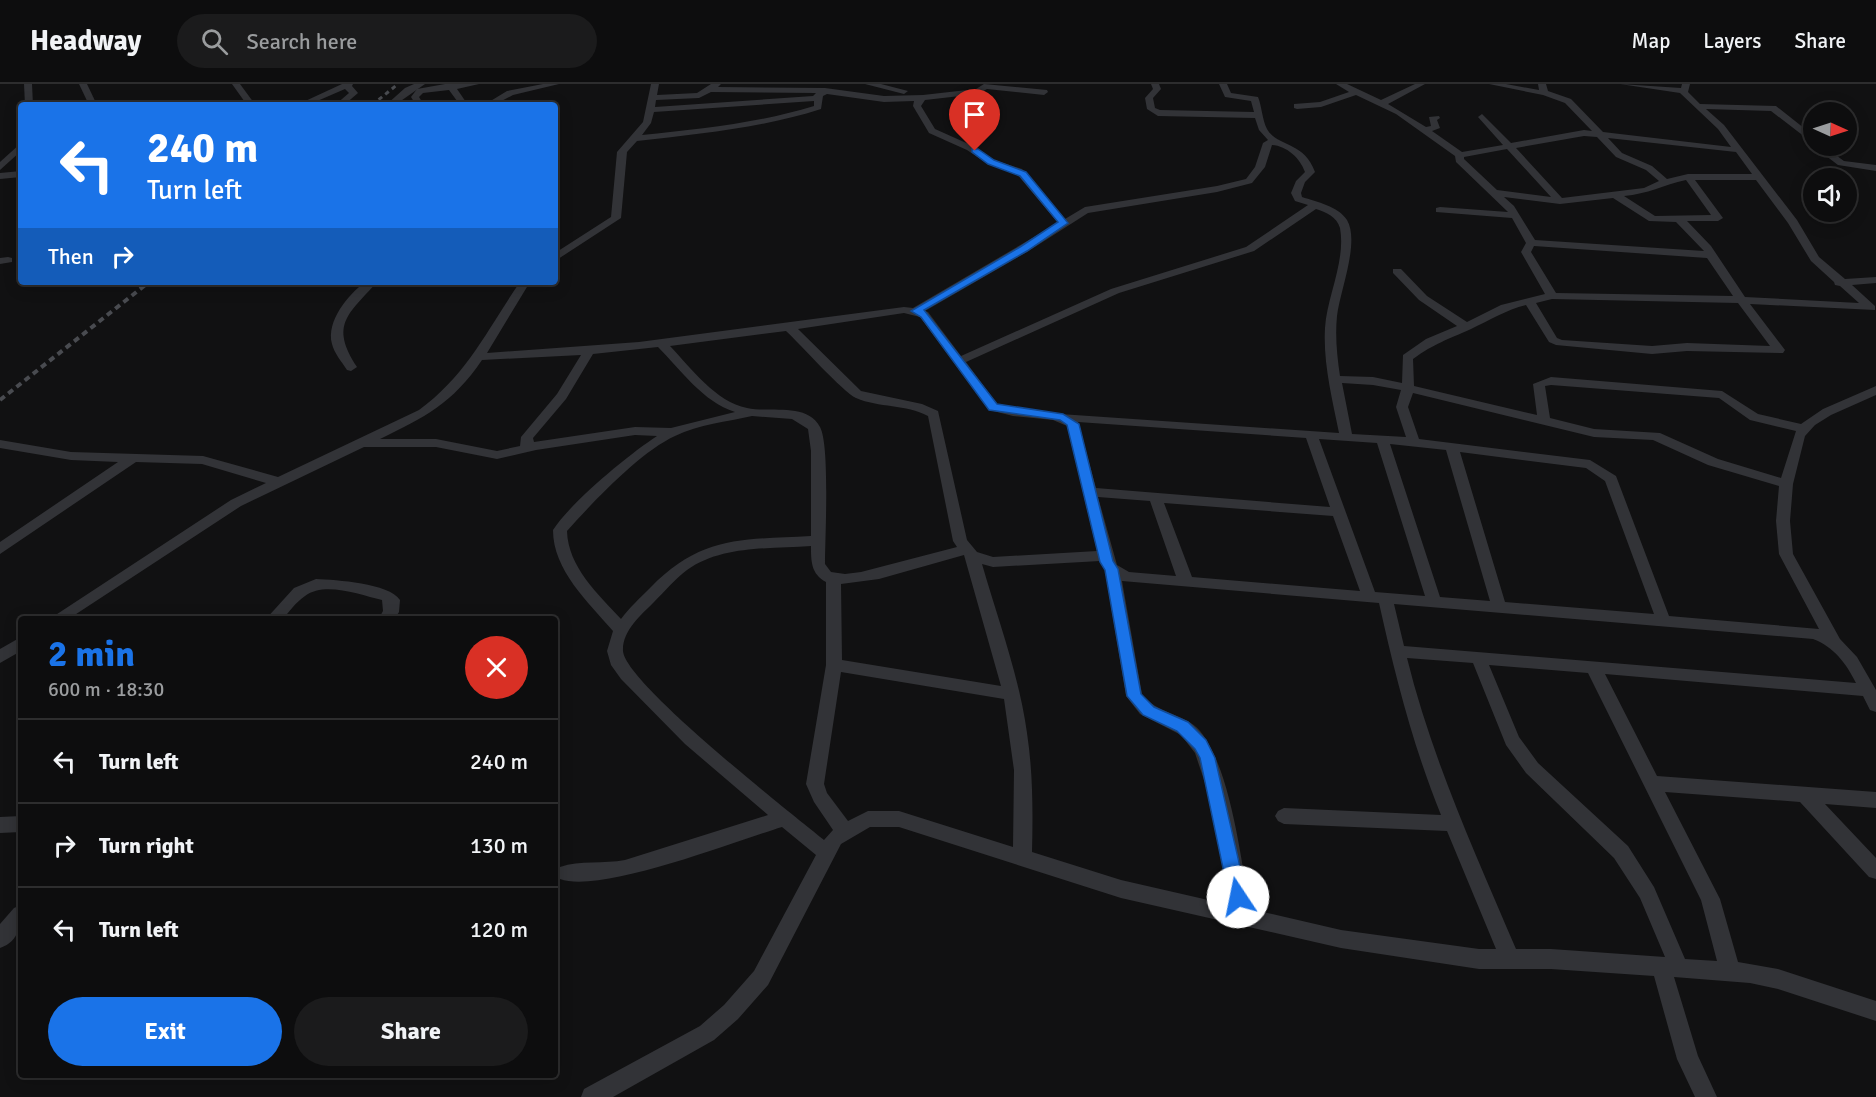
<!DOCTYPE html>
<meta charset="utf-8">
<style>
body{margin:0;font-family:Signika,sans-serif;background:#1b1b1c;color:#f1f3f6;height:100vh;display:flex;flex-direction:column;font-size:22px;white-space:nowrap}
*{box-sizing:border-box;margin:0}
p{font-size:20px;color:#9a9c9e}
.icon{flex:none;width:33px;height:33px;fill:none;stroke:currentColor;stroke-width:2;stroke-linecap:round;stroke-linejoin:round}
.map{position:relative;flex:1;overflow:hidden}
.panel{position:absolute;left:18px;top:532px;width:540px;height:462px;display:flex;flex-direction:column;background:#0d0d0e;border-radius:6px;box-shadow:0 3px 15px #0003,0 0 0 2px #2d2d2e}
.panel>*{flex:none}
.top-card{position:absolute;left:18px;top:18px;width:540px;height:183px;border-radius:6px;box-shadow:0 3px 15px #0003,0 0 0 2px #2d2d2e;background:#1a73e8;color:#fff;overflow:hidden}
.needle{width:39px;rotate:93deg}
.controls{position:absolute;left:1803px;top:18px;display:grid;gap:12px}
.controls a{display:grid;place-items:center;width:54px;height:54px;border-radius:50%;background:#0d0d0e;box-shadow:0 3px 15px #0003,0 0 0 2px #2d2d2e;font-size:30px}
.pin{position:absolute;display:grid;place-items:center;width:51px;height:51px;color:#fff;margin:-62px -26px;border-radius:50% 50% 50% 0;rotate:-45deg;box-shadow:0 0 6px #0007}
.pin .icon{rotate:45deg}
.me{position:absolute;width:66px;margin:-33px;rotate:349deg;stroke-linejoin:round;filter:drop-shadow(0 0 4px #0008)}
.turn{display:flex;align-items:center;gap:21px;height:126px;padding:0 30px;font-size:27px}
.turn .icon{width:78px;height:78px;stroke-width:2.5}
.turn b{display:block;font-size:42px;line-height:51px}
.then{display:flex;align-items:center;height:57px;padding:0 30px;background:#0003;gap:12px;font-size:22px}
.round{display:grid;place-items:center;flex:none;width:63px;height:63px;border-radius:32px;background:#1b1b1c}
.head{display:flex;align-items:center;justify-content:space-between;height:102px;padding:0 30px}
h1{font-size:36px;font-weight:800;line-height:45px;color:#1a73e8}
.action{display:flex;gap:12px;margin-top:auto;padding:12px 30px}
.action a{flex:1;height:69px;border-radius:36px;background:#1a73e8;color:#fff;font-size:24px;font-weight:800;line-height:69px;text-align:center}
.action a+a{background:#1b1b1c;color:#f1f3f6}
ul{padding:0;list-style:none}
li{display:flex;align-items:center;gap:18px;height:84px;padding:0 30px;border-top:2px solid #2d2d2e}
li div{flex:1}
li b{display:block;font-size:22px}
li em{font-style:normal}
header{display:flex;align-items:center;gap:36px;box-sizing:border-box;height:84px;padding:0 30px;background:#0d0d0e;border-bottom:2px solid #2d2d2e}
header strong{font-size:28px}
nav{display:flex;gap:33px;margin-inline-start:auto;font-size:21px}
.search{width:420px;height:54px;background:#1b1b1c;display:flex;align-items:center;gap:15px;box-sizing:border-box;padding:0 21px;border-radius:33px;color:#9a9c9e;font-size:22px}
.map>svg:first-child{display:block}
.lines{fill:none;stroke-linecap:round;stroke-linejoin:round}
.street{fill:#323337;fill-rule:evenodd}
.rail-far1{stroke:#494b50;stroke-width:3;stroke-dasharray:4.5 4;stroke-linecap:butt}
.rail{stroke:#494b50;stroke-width:4;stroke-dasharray:6 4.5;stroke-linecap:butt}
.route{fill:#1a73e8;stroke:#114b97;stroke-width:1.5}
</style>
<header>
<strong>Headway</strong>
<div class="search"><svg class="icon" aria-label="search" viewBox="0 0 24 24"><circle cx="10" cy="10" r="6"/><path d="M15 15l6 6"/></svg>Search here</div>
<nav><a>Map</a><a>Layers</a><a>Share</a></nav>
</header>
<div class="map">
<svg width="1876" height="1013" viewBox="0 0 1876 1013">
<rect width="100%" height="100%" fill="#111112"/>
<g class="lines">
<g class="street">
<polygon points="24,0 32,0 33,21 25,21"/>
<polygon points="79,0 87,0 97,21 89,21"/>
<polygon points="232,0 240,0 254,19 253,21 247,21"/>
<polygon points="342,0 353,0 352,2 358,9 344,21 335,21 349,9 345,5 308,21 301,19"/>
<polygon points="414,0 425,0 395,21 386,21 405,4"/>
<polygon points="445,0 479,0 457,5 468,21 460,21 449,6 423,9 419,13 424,21 416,21 411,13 417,5"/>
<polygon points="543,0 559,0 513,11 494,21 484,21 507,7"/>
<path d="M651,0H659L657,11L697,9L711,0H721L718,3L825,4L884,12L923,11L976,5L984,0L1047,6L1048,8L1044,11L987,5L978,10L925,16L921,22L935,45L973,62L994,76L1022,85L1065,135L1085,123L1217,102L1246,95L1255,83L1263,59L1268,56L1259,46L1255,34L1158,32L1147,25L1145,14L1153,5L1151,0H1159L1161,5L1153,14L1155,24L1160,26L1254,28L1251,17L1225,13L1219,0H1227L1231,9L1258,13C1262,23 1262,35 1267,45C1277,63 1304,57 1315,88L1305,98L1301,109L1302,113C1317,118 1338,122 1347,136C1360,158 1340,207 1337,232C1335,252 1337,272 1340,292L1373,293L1402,299L1403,271L1426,255L1457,242L1419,216L1393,189V185H1401L1427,212L1467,238L1501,221L1545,210L1521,168L1526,159L1512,134L1436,128V124L1440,123L1508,128L1456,78L1455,72L1396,30L1356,11L1321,23L1297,25L1294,24V20L1320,18L1349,8L1336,0H1347L1381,16L1415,0H1425L1388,20L1426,43L1431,42L1429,33L1439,32L1440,34L1437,36L1440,44L1432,47L1462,68L1503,61L1478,33L1482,30L1511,59L1584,46L1592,47L1565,19L1543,11L1489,0H1506L1539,6L1538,0H1546L1548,7L1571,15L1603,48L1731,63L1718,45L1680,9L1620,0L1681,4L1682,0H1690L1688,8L1700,20L1776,22L1814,52V60L1771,27L1706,25L1724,41L1797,136L1819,173L1845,195L1876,193V199L1852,201L1875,222V226L1750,220L1785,266L1783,269L1687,267L1652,270L1556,261L1549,258L1526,221C1506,226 1490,236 1471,245C1447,256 1435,259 1413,275L1414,302L1537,331L1533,300L1551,293L1722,307L1758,330L1801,340L1823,325L1876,302V311L1831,331L1815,341L1805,352L1793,400L1790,437L1793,470L1840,555L1857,573L1876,606V628L1870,626L1863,612L1605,590L1657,692L1876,708V724L1825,720L1876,774V795L1869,793L1800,718L1665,708L1720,815L1738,878L1778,885L1876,917V937L1778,905L1750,899L1674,893L1698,972L1717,1013H1695L1677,975L1654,892L1551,885H1479L1341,864L1121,814L899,743H870L841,760L768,901L738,935L714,956L613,1013H581L584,1005L700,942L724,921L754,887L816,771L782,743C736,757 601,810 560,795L558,789L560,783C580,776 604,780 625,776L768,731L685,660L621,595L611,581L607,567L613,547C588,518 553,486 553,446C571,418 628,371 657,352L635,351L536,366L497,375L436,363H364L241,422L67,536H48L231,416L266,399L202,380L136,378L0,470V458L118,378L71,376L0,364V356L71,368L203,372L278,393L419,326C467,291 487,246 520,198H530L487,269L639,258L904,223L913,224L1058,139L1016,89L988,80L967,66L929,49L913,22L914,17L884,18L827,10L823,12L821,25C762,44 698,50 637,57L627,68L621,134L555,177V169L611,133L617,68L643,38ZM711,8L816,9L813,12L655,23L656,16L699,14ZM814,17V22C759,39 699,45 642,51L651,39L654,28ZM1584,52L1597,53L1616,73L1646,86L1659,97L1644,104L1562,114L1516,64ZM1608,54L1736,68L1752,90H1688L1667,95L1652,82L1622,69ZM1272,61C1287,62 1300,74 1305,88L1296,97L1291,109L1295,117L1308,121L1246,163L1111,205L961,272L928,228L925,227L1027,168L1088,129L1217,108L1252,99L1265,83ZM1507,65L1551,113L1497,106L1464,75V73ZM1686,96L1711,131L1655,132L1624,112C1648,110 1663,101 1686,96ZM1695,96H1756L1788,139L1811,177L1834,198L1835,201L1840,202L1859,219L1745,213L1711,162L1687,137H1718L1723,134ZM1504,113L1560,120L1613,114L1649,137L1676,138L1704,167L1535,156L1514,122ZM1316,125C1326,128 1337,133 1340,144C1346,177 1327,212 1325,244C1323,279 1332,314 1339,349L1060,330L1005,323L997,320L966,278L1119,209L1254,167ZM1534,162L1707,174L1733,212L1556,209L1531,168ZM1552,215L1738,219L1770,262L1687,259L1652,262L1562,256L1557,254L1536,219ZM904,229L920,233L989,326L1013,332L1053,336L1067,342L1097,467L993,473L977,468L967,456L938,327L922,320L861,307L798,245ZM786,247C800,260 843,308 856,314C879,324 906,320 928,332L953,457L957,463L861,488L845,490L831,488L825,480C825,454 830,361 820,343C807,318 769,329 747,324C716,318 691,284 670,262ZM658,263C681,286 703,318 735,328L671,344L635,343L534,358L533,354L566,315L593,270ZM581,271L557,310L521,353L520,362L497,367L436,355H380C425,333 452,320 482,276ZM1342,299L1373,301L1401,306L1396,323L1406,353L1352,350ZM1551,301L1719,314L1750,336L1796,347L1781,394L1718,375L1660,349L1594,345L1550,334L1545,302ZM1413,309L1594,353L1653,356L1708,381L1779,402L1776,437L1779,470L1819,545L1669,532L1616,392L1590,376L1419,355L1408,323ZM752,332L792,335L808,345L811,367V452C741,456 702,451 650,504C640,514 629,524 621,535C598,510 568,483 567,447C593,418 640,368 675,352C699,340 727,338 752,332ZM1078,338L1306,354L1330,423L1096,404ZM1319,355L1377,359L1425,512L1375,508ZM1390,360L1446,366L1490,517L1440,513ZM1460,368L1586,384L1605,397L1654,530L1505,518ZM1098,413L1150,417L1176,492L1129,488L1117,481ZM1164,419L1333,432L1360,507L1192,493ZM811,462C811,477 811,490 826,498V581L806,700L814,718L833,746L824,756C792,730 625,599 623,567C622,547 641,531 654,518C665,507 675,495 687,486C722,461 770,465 811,462ZM964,471L1001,602L842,576L841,500L879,495ZM1100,477L1105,486L1126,612L1140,630L1181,651L1195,669L1209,711L1230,821L1121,796L1032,768C1033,728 1033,689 1027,649C1019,591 998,536 982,480L993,483ZM1122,497L1379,519C1395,591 1413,662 1441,731L1284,724L1278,727L1275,732L1278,737L1284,740L1447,747L1496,865H1479L1341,846L1250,825C1241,777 1231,685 1200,647C1185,629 1156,630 1142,610ZM1394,520L1813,555C1834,563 1846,579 1856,599L1404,562ZM1407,574L1473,579L1506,661L1526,689L1614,774L1640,814L1665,873L1551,865H1516C1475,769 1432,675 1407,574ZM1489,581L1588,589L1701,816L1717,877L1685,875L1654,803L1628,762L1538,679L1519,653ZM841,588L1004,615L1014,686L1013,763L899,727H868L848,737L827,709L824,700Z"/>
<polygon points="865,0 881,0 908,7 904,10"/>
<polygon points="21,59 21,67 0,86 0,78"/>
<polygon points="1813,62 1823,62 1844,77 1876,81 1876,87 1838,81"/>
<polygon points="21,87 21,93 0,95 0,89"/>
<polygon points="8,173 12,174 12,178 0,180 0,174"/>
<polygon points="151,198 228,198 223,201 156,201"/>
<path d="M365,198H377C349,230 329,240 357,283L351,287L347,286C342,278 334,269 332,260C326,237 348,211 365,198Z"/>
<path d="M316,495C336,496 389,499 400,516L399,528L394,536H378L383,527L382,516C360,511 325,497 305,512C296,518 289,528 282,536H265L294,504Z"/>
<polygon points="21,553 21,567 0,579 0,565"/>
<polygon points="21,732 21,748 0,749 0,733"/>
<path d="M21,821C21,840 20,857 0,864V840L14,824Z"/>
</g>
<polyline class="rail-far1" points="372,21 398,0"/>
<polyline class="rail" points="0,316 149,198"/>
</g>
<polygon class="route" points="972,65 978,65 994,76 1026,88 1068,139 1027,167 924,226 997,320 1063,330 1079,340 1113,477 1118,485 1141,610 1154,623 1188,638 1206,656 1215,674 1247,813 1244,818 1238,820 1232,818 1229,813 1200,674 1195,665 1177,647 1143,631 1127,612 1105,486 1100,478 1067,341 1060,336 989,326 921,233 911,227 1020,163 1058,138 1020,92 988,80 972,68"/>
</svg>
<div class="controls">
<a><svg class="needle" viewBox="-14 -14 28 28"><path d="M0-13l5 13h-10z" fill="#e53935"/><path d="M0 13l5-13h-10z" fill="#9a9c9e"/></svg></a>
<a><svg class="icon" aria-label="sound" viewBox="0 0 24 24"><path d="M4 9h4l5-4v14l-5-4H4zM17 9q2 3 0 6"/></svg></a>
</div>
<div class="pin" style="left:975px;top:67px;background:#d93025"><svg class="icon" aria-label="arrive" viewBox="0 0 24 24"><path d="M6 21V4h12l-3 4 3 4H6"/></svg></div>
<svg class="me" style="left:1238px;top:813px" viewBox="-20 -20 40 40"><circle r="19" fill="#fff"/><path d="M0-13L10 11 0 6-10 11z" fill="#1a73e8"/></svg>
<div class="top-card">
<div class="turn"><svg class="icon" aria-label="left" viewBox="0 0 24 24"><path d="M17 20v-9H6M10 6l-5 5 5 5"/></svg><div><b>240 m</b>Turn left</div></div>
<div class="then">Then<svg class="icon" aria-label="right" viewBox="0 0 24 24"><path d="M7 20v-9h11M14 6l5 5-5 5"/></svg></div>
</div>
<section class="panel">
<div class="head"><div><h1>2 min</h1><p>600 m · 18:30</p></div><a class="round" style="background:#d93025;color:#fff"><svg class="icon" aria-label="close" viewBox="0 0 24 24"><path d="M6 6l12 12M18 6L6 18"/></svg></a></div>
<ul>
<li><svg class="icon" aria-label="left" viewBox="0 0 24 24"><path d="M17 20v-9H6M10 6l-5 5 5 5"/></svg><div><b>Turn left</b></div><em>240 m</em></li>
<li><svg class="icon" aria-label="right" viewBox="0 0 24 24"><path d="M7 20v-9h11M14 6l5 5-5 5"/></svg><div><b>Turn right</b></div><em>130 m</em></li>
<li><svg class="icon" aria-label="left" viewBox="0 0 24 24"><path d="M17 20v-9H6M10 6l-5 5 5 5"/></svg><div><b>Turn left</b></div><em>120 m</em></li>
</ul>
<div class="action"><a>Exit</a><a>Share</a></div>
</section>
</div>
